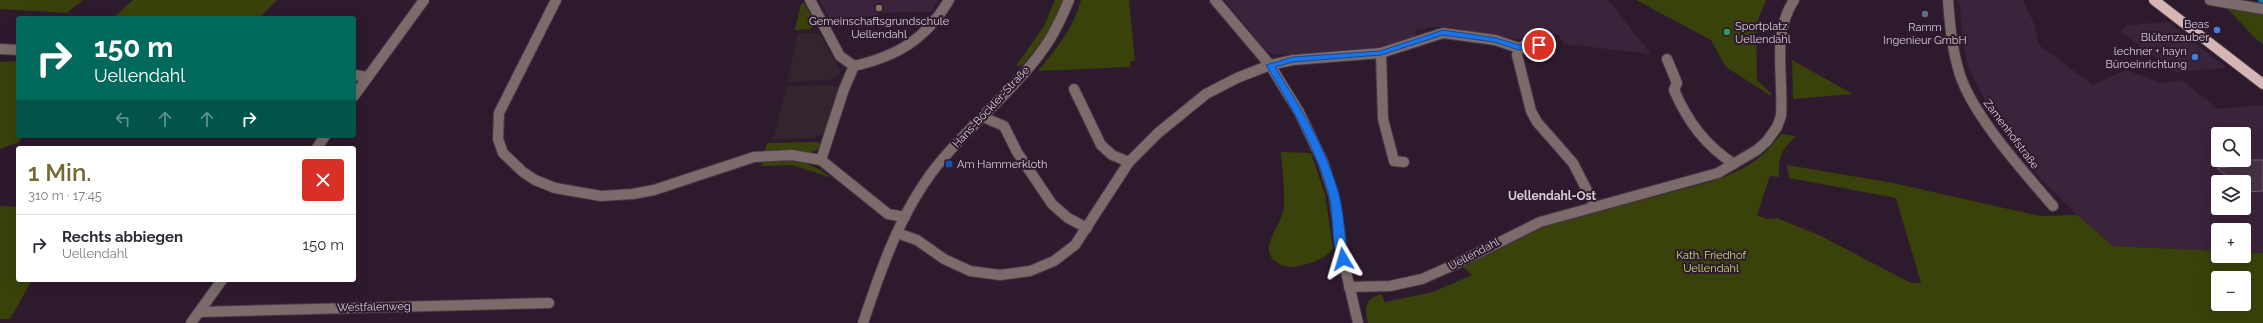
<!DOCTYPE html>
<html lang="de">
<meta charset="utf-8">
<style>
body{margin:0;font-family:Raleway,sans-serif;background:#f2f2f3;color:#2b2b33;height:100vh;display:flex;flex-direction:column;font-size:15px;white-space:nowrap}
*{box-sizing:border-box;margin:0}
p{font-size:13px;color:#7c7c81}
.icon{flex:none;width:22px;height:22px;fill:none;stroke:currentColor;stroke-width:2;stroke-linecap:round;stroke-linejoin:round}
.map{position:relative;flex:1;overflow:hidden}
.panel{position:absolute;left:16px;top:146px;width:340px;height:136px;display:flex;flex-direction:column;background:#fff;border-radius:4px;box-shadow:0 4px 16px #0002}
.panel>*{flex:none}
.banner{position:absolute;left:16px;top:16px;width:340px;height:122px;border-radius:4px;box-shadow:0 4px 16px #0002;background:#00695c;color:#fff;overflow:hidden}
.fabs{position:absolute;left:2211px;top:127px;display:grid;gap:8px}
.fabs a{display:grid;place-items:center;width:40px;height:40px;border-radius:4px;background:#fff;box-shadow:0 4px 16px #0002;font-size:20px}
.pin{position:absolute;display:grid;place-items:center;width:34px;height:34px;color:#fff;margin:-17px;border:2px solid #fff;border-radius:50%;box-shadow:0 1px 4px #0007}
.me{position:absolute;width:44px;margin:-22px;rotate:353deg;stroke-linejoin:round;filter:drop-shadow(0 0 3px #0008)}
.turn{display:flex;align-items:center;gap:14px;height:84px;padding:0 12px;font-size:18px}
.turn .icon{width:52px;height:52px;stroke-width:2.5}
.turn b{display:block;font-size:28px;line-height:34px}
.lanes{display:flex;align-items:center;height:38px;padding:0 12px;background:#0003;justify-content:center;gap:20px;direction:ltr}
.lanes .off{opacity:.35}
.round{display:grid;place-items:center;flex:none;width:42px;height:42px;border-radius:4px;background:#f2f2f3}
.headline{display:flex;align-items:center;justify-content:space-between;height:68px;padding:0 12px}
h1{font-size:24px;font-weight:600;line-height:30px;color:#736b36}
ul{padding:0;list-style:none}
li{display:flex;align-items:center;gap:12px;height:60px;padding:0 12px;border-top:1px solid #e1e1e2}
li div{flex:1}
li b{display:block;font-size:15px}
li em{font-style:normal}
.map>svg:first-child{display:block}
.built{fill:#3b233b;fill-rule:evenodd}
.industrial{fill:#34242e}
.green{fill:#39420a;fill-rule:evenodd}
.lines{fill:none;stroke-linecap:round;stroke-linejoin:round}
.stream{stroke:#0e76a4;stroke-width:4}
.building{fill:#473246;stroke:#735c72}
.minor-casing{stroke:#4a3649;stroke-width:12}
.major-casing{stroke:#4a3649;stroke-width:12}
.minor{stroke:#7b6b6b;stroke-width:10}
.major{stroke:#d6b5b4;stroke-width:10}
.route{fill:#1a73e8;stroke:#114b97}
.education-dot{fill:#8d6e63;stroke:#2e1a2d;stroke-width:1.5}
.service-dot{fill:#5c6f8a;stroke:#2e1a2d;stroke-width:1.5}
.shop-dot{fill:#3f7fe0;stroke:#2e1a2d;stroke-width:1.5}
.leisure-dot{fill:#2e9e5b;stroke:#2e1a2d;stroke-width:1.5}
.transit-dot{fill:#1a4fb4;stroke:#2e1a2d;stroke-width:1.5}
.labels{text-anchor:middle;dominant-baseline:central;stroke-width:4;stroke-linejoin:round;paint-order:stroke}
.poi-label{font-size:11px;fill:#daccd9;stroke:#2e1a2d}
.street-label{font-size:11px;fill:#daccd9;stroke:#2e1a2d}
.park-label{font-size:11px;fill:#c8df70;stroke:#2e1a2d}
.neighbourhood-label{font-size:12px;font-weight:bold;fill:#daccd9;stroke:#2e1a2d}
</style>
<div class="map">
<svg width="2263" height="323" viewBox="0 0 2263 323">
<rect width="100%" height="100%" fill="#2e1a2d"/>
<g class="built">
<polygon points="819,0 938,0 931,12 879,13 878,16 829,18"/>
<polygon points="1224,0 1608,0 1651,54 1564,44 1558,34 1536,36 1536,39 1528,41 1448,27 1431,27 1414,31 1417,36 1379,47 1279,55 1270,53 1266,50"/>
<path d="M1957,0H2023L2035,26L2039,45L2093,85L2126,70L2161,83L2182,80L2218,109L2263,105V253L2244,252V230H2218V251L2113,246L2077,215L2041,179L1996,121L1969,69L1962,42L1960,6ZM2218,134H2244V160H2218ZM2218,182H2244V208H2218Z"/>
<polygon points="2168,22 2227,68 2175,72 2120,31 2128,25"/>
</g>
<g class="industrial">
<polygon points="814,33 821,36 840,71 840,74 835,78 828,80 787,82 798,34"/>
<polygon points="830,85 836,87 838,91 824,133 812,138 773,139 786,86"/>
</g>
<g class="green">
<polygon points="0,0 83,0 67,13 0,9"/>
<polygon points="133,0 277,0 259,18 113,18"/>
<path d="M1055,0H1063C1055,25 1040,46 1022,65L1016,66L1044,26Z"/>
<path d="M1081,0H1129L1135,61H1130V67L1038,71C1056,50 1074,27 1081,0Z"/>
<polygon points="1636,0 1766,0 1756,25 1757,80 1771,93 1771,96 1726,67 1711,40"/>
<polygon points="804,3 816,25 810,29 795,30 801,4"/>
<polygon points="2226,7 2263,13 2263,44 2256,39"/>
<polygon points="1792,60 1853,94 1793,99"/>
<polygon points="18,61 18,136 22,136 19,142 0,149 0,62"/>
<path d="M1781,134L1796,136C1781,151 1778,156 1779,177L1770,176L1757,215L1766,219L1777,218L1819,235L1911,283H1921L1896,198L1789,178L1787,165L1893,183L2040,216L2077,215L2113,246L2218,251V256H2244V252L2263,253V323H1368C1364,308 1365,299 1381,294L1385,302L1433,292L1472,275L1463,267L1543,227L1713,181C1744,170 1761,161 1781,134ZM2218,278H2244V304H2218Z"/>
<polygon points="817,142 823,145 821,148 809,153 765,151 767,143"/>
<path d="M1281,152L1311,153L1325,194L1333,248C1326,259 1312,263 1299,266C1292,268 1283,267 1276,262C1257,248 1282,226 1284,207C1285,189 1282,170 1281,152Z"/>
<path d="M769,158C794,159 811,162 832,178L792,165L760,166Z"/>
<polygon points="0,206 18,207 18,280 32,280 10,319 0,319"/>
</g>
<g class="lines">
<polyline class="stream" points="2260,0 2263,3"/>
</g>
<polygon class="building" points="2241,160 2263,160 2263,191 2244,192 2244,182 2233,182 2217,168 2247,165"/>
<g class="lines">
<g class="minor-casing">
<g id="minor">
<polyline points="556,0 499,113 498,139 503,153 523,172 535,180 555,188 601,196 633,194 654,190 754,157 792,155 821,160 888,214 905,217"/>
<polyline points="810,0 840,56 854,66 844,89 821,160"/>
<polyline points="1215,0 1270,65 1299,112 1323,162 1334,196 1343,259 1358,323"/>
<path d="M1948,0C1950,26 1952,50 1960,75C1974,117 2024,172 2053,206"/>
<polyline points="2210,0 2263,9"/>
<polyline points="1551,45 1528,44 1519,48 1517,55 1531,111 1537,122 1573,163 1595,206"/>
<polyline points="0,49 18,50"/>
<polyline points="1381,53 1383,119 1394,161 1404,162"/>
<path d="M1667,59L1677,83L1674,90C1688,122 1705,145 1734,164"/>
<path d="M854,66C898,56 926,39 949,0"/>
<polyline points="354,75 368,77"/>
<polyline points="1074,89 1101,145 1112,155 1129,162"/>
<polyline points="354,96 424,0"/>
<polyline points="983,117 1004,126 1017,152 1052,204 1068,218 1087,228"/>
<polyline points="317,148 325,136"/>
<polyline points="897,233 917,240 944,259 970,271 1000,275 1030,271 1054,261 1075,245 1129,162 1158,133 1206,94 1237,78 1270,65 1293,60 1381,53 1443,33 1495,40 1519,48"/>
<path d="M1349,287L1390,286L1422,279L1456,264L1540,222L1718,173L1757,150L1767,141L1777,127L1781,116C1784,77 1771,35 1794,0"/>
<polyline points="199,312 549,303"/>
<polyline points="191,323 222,280"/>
<path d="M863,323C881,269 900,213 936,167C969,125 1013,92 1044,48C1055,33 1062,17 1069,0"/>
</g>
</g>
<g class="major-casing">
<polyline id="major" points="2154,0 2263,84"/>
</g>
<use href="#minor" class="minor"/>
<use href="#major" class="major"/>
</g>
<path class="route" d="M1443,30L1496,38L1519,45L1528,42H1539L1543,45L1519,50L1494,42L1443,35L1381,55L1293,62L1275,67C1300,107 1326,148 1339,195C1344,215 1345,238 1348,259L1343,262L1339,261C1331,247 1334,212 1329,195C1316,148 1291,106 1266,65L1293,57L1380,51Z"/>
<circle class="education-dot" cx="879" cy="8" r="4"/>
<circle class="service-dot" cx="1925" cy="14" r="4"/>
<g class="shop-dot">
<circle cx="2217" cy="30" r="4"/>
<circle cx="2195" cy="57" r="4"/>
</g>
<circle class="leisure-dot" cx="1727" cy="32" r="4"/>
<rect class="transit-dot" x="945" y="160" width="8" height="8" rx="2"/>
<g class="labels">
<g class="poi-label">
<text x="879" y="21">Gemeinschaftsgrundschule<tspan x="879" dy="13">Uellendahl</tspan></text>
<text x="2209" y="24" text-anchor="end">Beas<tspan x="2209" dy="13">Blütenzauber</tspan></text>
<text x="1735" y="26" text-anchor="start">Sportplatz<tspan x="1735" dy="13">Uellendahl</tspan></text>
<text x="1925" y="27">Ramm<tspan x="1925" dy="13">Ingenieur GmbH</tspan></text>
<text x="2187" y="51" text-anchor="end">lechner + hayn<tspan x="2187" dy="13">Büroeinrichtung</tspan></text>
<text x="957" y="164" text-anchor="start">Am Hammerkloth</text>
</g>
<g class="street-label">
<text transform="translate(991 107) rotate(-47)">Hans-Böckler-Straße</text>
<text transform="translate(2011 134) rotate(53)">Zamenhofstraße</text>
<text transform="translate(1474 254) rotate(-28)">Uellendahl</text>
<text transform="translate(374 307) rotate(-1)">Westfalenweg</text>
</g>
<g class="park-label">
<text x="1711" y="255">Kath. Friedhof<tspan x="1711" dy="13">Uellendahl</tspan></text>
</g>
<g class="neighbourhood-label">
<text x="1552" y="196">Uellendahl-Ost</text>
</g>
</g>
</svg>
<div class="fabs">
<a><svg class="icon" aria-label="search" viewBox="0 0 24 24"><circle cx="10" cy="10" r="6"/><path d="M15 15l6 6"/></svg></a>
<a><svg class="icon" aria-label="layers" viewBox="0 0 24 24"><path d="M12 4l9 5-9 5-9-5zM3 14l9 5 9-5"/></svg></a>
<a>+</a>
<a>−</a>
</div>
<div class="pin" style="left:1539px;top:45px;background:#d93025"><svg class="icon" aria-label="arrive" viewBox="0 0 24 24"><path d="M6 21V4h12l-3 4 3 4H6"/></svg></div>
<svg class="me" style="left:1343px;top:259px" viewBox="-20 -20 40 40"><path d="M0-17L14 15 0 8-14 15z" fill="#1a73e8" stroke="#fff" stroke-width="4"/></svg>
<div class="banner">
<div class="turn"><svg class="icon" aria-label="right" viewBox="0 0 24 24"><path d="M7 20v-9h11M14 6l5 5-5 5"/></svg><div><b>150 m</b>Uellendahl</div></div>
<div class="lanes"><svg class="icon off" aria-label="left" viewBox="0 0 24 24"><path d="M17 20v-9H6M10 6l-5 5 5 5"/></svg><svg class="icon off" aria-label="ahead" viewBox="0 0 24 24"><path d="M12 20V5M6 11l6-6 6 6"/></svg><svg class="icon off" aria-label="ahead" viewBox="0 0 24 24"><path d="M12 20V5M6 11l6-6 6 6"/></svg><svg class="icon" aria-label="right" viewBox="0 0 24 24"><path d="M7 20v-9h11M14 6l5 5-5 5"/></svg></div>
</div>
<section class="panel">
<div class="headline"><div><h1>1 Min.</h1><p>310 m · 17:45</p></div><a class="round" style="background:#d93025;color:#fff"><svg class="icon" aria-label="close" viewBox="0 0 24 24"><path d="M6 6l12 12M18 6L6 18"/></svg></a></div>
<ul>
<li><svg class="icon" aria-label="right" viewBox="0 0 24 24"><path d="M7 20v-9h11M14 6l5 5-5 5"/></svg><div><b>Rechts abbiegen</b><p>Uellendahl</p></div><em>150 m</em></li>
</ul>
</section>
</div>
